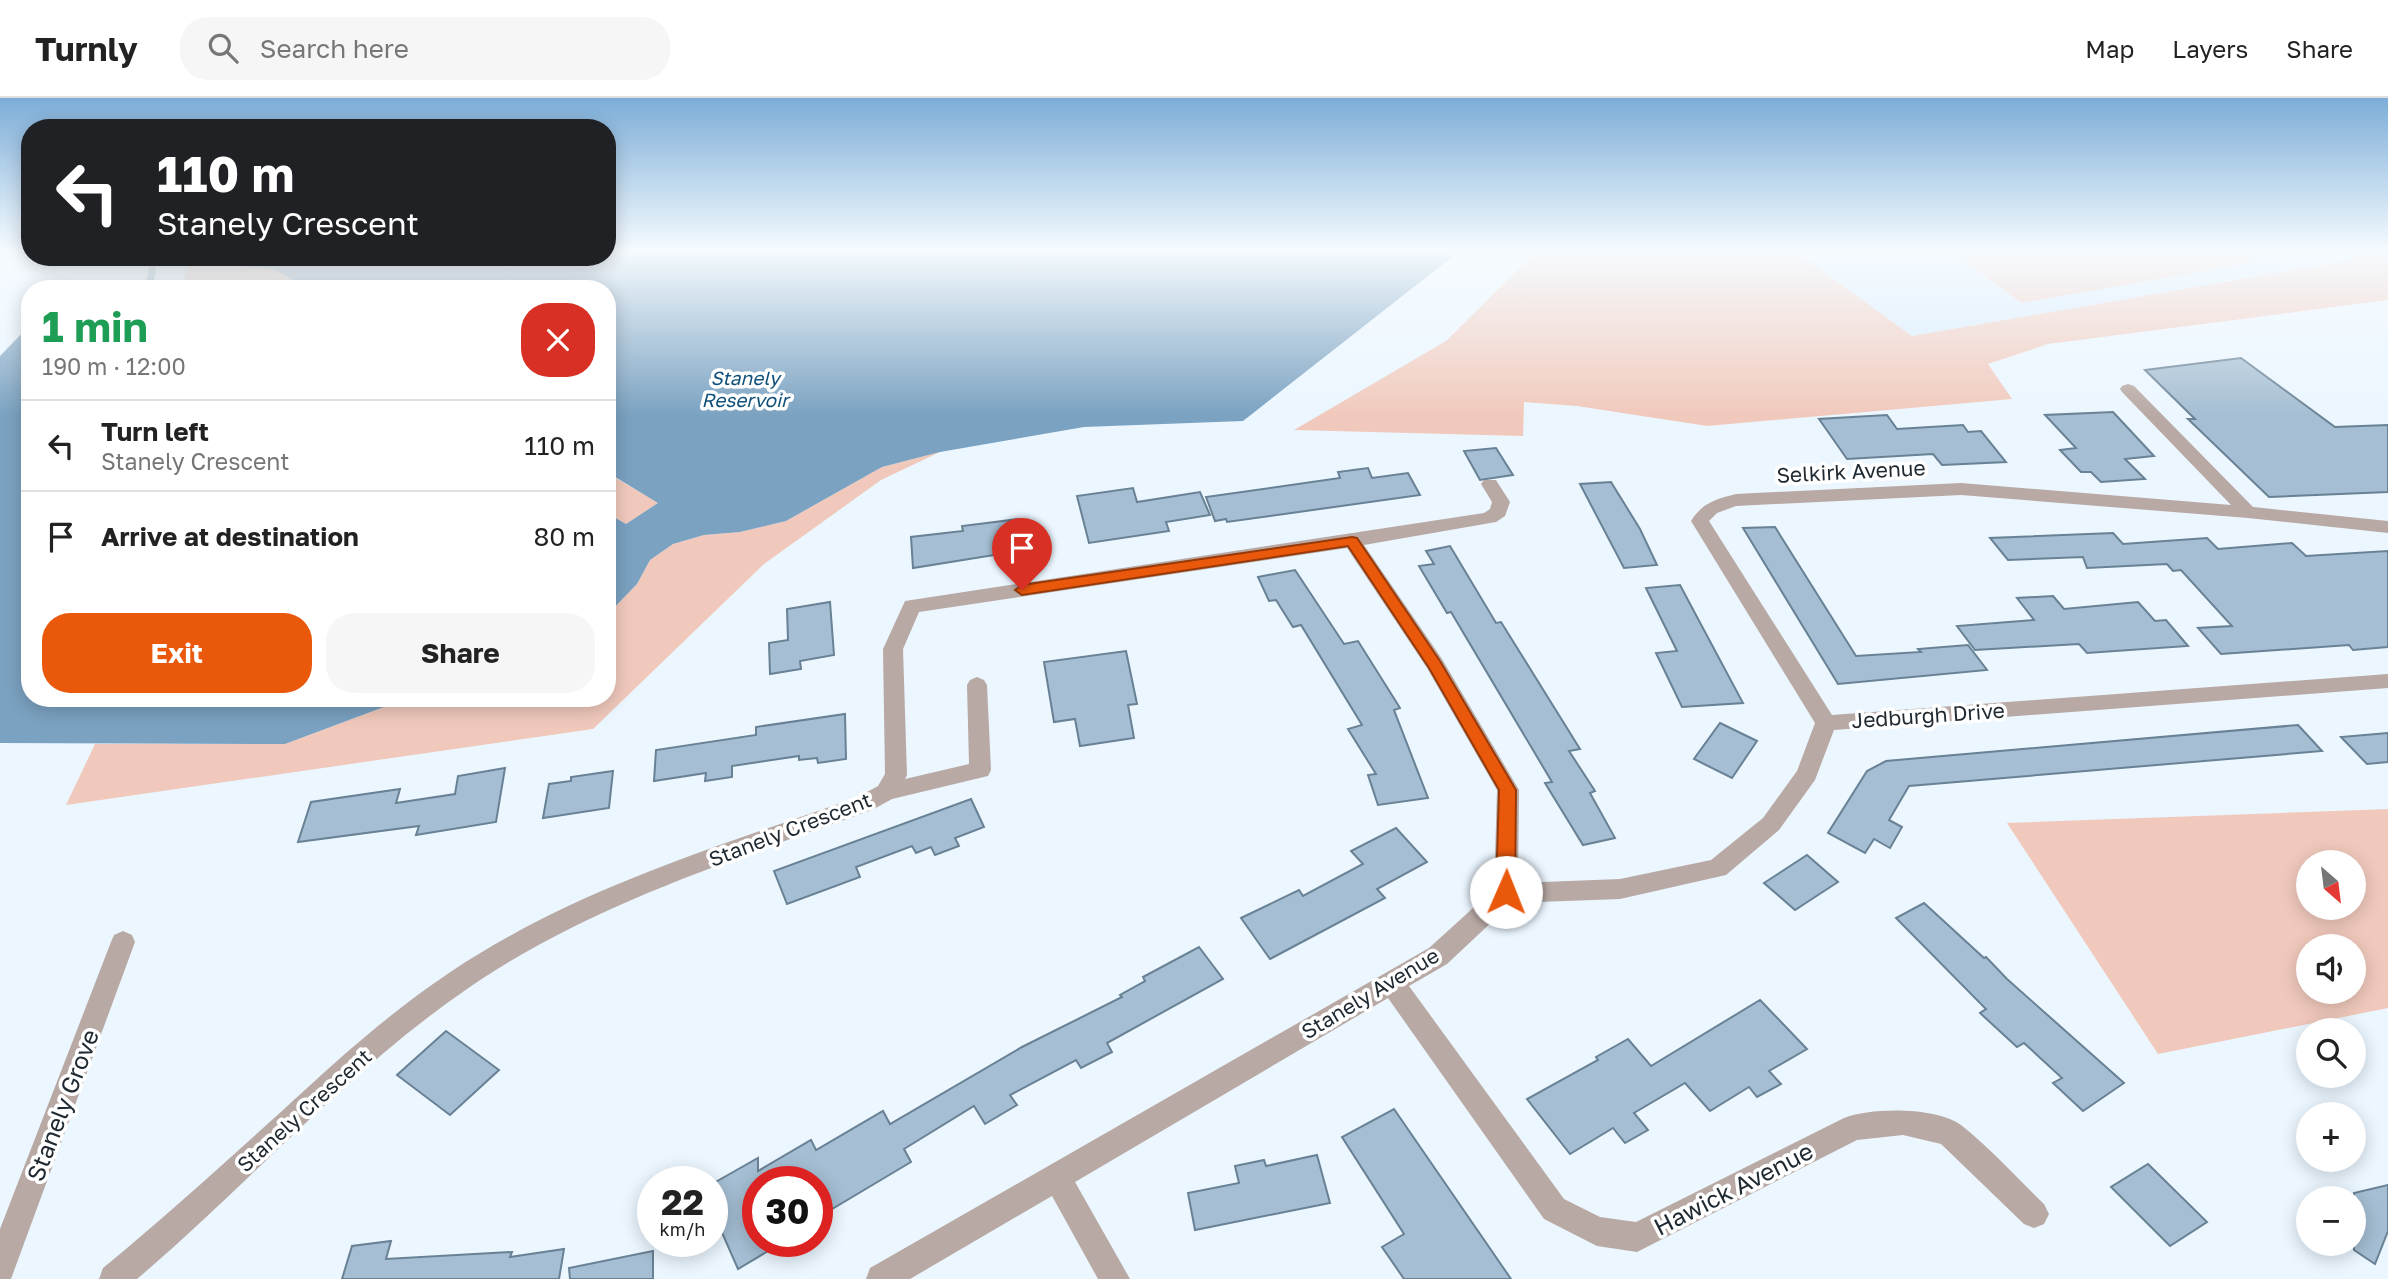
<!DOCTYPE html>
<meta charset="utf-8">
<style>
body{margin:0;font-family:"Golos Text",sans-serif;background:#f6f6f6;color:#222;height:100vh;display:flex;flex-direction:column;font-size:26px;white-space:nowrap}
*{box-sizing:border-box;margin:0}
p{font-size:23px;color:#767676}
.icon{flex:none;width:38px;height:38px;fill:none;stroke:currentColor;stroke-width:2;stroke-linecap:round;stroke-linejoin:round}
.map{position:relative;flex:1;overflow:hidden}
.drawer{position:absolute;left:21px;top:182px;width:595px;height:427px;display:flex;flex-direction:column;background:#fff;border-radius:28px;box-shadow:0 4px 18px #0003}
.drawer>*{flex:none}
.guide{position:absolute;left:21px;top:21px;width:595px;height:147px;border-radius:28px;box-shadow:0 4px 18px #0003;background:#202124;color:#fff;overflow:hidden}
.needle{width:46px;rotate:152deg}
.tools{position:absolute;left:2296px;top:752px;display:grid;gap:14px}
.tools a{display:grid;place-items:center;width:70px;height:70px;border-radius:50%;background:#fff;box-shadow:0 4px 18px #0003;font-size:35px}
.speed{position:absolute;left:637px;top:1068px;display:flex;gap:14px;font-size:35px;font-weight:700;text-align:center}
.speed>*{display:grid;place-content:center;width:91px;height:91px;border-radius:50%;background:#fff;box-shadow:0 4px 18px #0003;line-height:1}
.speed small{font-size:18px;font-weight:400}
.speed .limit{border:10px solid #d22;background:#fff;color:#111}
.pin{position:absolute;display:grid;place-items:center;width:60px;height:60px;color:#fff;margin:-72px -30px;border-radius:50% 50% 50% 0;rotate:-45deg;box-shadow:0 0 7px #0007}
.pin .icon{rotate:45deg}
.me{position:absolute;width:77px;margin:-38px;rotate:1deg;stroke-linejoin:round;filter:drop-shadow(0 0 5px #0008)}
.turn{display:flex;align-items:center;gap:24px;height:147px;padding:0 21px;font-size:32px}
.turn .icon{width:91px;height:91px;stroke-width:2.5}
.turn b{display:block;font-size:49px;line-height:60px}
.round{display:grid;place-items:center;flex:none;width:74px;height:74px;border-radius:28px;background:#f6f6f6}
.summary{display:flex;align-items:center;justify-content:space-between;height:119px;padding:0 21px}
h1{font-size:42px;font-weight:700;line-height:52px;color:#1e9e55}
.primary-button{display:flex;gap:14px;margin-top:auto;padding:14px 21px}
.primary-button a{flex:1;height:80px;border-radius:28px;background:#ea580c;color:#fff;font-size:28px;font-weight:700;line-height:80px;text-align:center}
.primary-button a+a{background:#f6f6f6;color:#222}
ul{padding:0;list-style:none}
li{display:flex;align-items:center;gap:21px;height:91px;padding:0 21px;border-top:2px solid #e0e0e0}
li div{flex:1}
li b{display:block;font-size:26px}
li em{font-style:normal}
header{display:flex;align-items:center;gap:42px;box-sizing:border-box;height:98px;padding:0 35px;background:#fff;border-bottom:2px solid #e0e0e0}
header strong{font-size:33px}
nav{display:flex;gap:38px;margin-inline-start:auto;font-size:24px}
.search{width:490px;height:63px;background:#f6f6f6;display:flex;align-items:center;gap:18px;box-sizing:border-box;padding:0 24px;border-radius:28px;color:#767676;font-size:26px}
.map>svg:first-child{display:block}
.built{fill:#d7ebfb}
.green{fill:#f1c9bc;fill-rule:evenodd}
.water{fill:#7ba2c1}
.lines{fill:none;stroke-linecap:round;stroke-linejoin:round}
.stream{stroke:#7ba2c1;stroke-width:7}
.building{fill:#a5bed3;stroke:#698194;stroke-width:2}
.minor{fill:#b8a9a4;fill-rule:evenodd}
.major{fill:#846b62;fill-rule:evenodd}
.route{fill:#ea580c;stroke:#983908;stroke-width:2}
.labels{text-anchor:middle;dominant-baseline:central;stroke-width:7;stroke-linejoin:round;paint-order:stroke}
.far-water-label{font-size:19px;font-style:italic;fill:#10517b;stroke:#fff}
.street-label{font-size:21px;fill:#1f2931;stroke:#fff}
.near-street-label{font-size:24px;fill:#1f2931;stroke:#fff}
</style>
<header>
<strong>Turnly</strong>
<div class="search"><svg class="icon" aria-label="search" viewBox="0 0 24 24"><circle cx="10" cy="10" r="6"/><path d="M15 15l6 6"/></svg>Search here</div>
<nav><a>Map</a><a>Layers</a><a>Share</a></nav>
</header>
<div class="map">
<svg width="2388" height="1181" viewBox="0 0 2388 1181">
<rect width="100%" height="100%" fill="#ebf6ff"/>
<polygon class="built" points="1811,152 2358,152 2352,162 1912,238 1799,156"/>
<g class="green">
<polygon points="1538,152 1811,152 1799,156 1912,238 2351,162 2358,152 2388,152 2388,202 2048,246 1988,266 2012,301 1707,328 1577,308 1524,304 1523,338 1294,332 1446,243"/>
<polygon points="1948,152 2237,152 2257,164 2022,205"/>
<path d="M199,161L273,171L310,191C267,191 226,187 183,189L187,170Z"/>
<polygon points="940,354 881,382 764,466 593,631 66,707 95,646 285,646 408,600 607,600 607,517 637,486 650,462 673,446 704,437 740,434 786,423 882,369"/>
<polygon points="607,375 659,405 626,426 607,415"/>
<path d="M2388,711V910L2158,956L2007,725ZM2308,765H2354V810H2308ZM2308,849H2354V894H2308Z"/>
</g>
<g class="water">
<polygon points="607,152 1461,152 1243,323 1084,329 940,354 882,369 786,423 740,434 704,437 673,446 650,462 637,486 607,517 607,415 626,426 658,405 607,374 607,191 310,191 273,171 231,167 197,159 607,159"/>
<polygon points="30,227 30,600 408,600 285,646 0,645 0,258"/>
</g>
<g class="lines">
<polyline class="stream" points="149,191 154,159"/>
</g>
<g class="building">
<polygon points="2241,260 2335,329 2388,327 2388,394 2269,399 2188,321 2195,321 2145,272"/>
<polygon points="2113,314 2154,358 2125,361 2145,381 2101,384 2091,374 2081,374 2060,352 2076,350 2045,317"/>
<polygon points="1887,317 1897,331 1963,327 1968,334 1981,333 2006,364 1942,367 1933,356 1847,361 1819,321"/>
<polygon points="1496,350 1513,377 1480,382 1464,353"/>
<polygon points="1368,370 1372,380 1408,375 1420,397 1227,424 1226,421 1215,423 1206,399 1340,380 1338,374"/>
<polygon points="1611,384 1640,431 1657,467 1624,470 1580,386"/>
<polygon points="1133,390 1137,404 1200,394 1210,417 1166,424 1169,433 1089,445 1077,398"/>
<polygon points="1019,421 1023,444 1006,446 1007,455 913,470 911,439 963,433 962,428"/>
<polygon points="1775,429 1856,558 1921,554 1918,551 1968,547 1987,572 1838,586 1743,430"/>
<polygon points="2113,435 2123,446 2207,440 2218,451 2292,445 2306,458 2388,453 2388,549 2353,552 2349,547 2221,556 2198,530 2232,528 2181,472 2173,473 2167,466 2087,470 2083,459 2008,462 1990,440"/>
<polygon points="1450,448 1496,525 1501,524 1580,651 1569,653 1595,693 1590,695 1615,740 1583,747 1545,685 1552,684 1451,514 1447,515 1419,468 1434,466 1426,453"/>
<polygon points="1295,472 1344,546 1358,543 1400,610 1394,612 1428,700 1378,707 1368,677 1376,676 1348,631 1362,627 1301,527 1293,529 1276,502 1269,503 1258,479"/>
<polygon points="1680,487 1689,504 1743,605 1682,609 1656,555 1677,553 1646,490"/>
<polygon points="2053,498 2064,511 2138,504 2155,523 2166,522 2188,548 2087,555 2079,546 1975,552 1957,528 2034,522 2017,500"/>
<polygon points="830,504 834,557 800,563 801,571 770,576 769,545 788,542 787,511"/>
<polygon points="1126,553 1137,606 1128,607 1134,640 1080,648 1075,621 1054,624 1044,564"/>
<polygon points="845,616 846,661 818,665 817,660 799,662 799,658 732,668 732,679 705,683 706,675 654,683 656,652 756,637 756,629"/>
<polygon points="1720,625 1757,643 1732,680 1694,661"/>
<polygon points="2298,627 2322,653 1909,688 1889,722 1902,729 1890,750 1874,741 1865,755 1828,735 1867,673 1886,663"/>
<polygon points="2388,635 2388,664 2367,666 2341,639"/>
<polygon points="505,670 496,724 416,737 419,728 298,744 311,704 400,691 396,705 455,696 458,678"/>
<polygon points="613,673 609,710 543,720 549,686 571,683 571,679"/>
<polygon points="971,701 984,729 955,740 959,748 935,757 931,749 916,755 912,748 856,769 860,779 787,806 774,773"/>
<polygon points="1396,730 1427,764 1377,791 1385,800 1270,861 1241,820 1299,792 1303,798 1363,766 1351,753"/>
<polygon points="1807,757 1838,784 1795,812 1764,785"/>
<polygon points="1924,805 1984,860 1986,859 2007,881 2124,985 2083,1013 2053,985 2062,980 2024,945 2017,949 1980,915 1986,911 1896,820"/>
<polygon points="1199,849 1223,881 1107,945 1112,954 1081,970 1076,962 1010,997 1017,1007 985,1026 974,1008 904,1051 911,1064 817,1120 817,1083 758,1083 758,1143 785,1143 738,1171 720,1130 712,1135 712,1086 758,1060 758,1073 811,1042 816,1052 883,1013 890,1026 1022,949 1122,899 1120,897 1145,883 1143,879"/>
<polygon points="1760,902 1807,951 1769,973 1781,986 1757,999 1749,989 1710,1013 1685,985 1634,1015 1648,1032 1625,1045 1613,1030 1570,1056 1527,1001 1598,962 1596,959 1628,941 1651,968"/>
<polygon points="446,933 499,972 450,1017 397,977"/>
<polygon points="1394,1011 1511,1181 1404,1181 1382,1149 1404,1136 1342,1039"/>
<polygon points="1317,1057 1330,1105 1195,1132 1188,1095 1239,1085 1235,1068 1264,1062 1266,1068"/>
<polygon points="2148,1066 2207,1124 2170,1148 2111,1089"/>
<polygon points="2388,1087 2388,1133 2375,1166 2354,1152 2354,1095"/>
<polygon points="391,1143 386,1161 512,1154 510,1159 564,1151 559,1181 342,1181 352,1148"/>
<polygon points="653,1153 653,1181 570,1181 569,1170"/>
</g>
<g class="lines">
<g class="minor">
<path d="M2128,286L2134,288L2253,409L2388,423V435L2248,420L1961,397L1736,408L1717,415L1709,423L1832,617L2388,576V590L1834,632L1815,682L1779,732L1726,777L1620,801L1512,805L1447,866L1409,888L1564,1101L1600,1119L1636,1124L1844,1020C1872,1009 1937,1009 1961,1027C1990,1050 2017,1080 2044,1106L2049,1116L2044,1126L2034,1130L2024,1126L1941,1046L1903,1037L1857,1042L1637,1154L1597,1148L1544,1121L1388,900L1075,1084L1130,1181H1098L1052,1098L910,1181H866L870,1170L1429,850L1494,791L1497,692L1427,570L1347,450L919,514L903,551L907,677L905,681L969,666L967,587L970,582L977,579L984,582L987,587L991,672L988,678L892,701L872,712C734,762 588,807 467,891C346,974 248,1087 137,1181H99L103,1170C164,1120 223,1066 282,1013C335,964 389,915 449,875C572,792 718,748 856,700L878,688L885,676L883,551L905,503L1484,415L1490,411L1492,404L1481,386L1484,382H1496L1510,404L1505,418L1496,424L1364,447L1442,561L1519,692L1518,785L1620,781L1711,762L1763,720L1797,673L1815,625L1691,423C1702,405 1716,401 1736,396L1961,385L2231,407L2122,294L2120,291L2122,288Z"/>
<polygon points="123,833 132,837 135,844 15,1170 11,1181 0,1181 0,1131 111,844 114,837"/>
</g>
<polygon class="major" points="0,152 8,152 0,157"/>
</g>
<linearGradient id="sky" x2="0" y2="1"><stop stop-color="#7cadd8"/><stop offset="0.48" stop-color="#f6fbff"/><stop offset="1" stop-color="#f6fbff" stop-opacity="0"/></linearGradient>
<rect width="2388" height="318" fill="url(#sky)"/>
<polygon class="route" points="1352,439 1357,440 1440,563 1516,692 1515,794 1512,800 1506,802 1499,800 1496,794 1499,692 1429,570 1348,448 1022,497 1015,492 1022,487"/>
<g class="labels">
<g class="far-water-label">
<text x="745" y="279">Stanely<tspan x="745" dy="22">Reservoir</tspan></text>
</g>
<g class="street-label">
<text transform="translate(1851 373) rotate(-3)">Selkirk Avenue</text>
<text transform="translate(1928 617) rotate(-4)">Jedburgh Drive</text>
<text transform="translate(790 731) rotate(-21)">Stanely Crescent</text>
<text transform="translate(1370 895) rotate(-31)">Stanely Avenue</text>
<text transform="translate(304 1012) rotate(-42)">Stanely Crescent</text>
</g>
<g class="near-street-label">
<text transform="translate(62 1007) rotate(-69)">Stanely Grove</text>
<text transform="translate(1733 1090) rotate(-27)">Hawick Avenue</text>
</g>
</g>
</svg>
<div class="tools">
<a><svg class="needle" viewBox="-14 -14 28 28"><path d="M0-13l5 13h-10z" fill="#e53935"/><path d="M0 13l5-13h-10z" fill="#767676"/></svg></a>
<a><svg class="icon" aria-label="sound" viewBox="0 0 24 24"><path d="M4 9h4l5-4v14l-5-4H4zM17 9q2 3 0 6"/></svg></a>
<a><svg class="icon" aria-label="search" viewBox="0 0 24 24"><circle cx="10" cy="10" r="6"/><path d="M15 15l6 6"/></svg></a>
<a>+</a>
<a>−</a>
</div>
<div class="speed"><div>22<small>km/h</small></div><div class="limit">30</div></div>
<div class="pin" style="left:1022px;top:492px;background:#d93025"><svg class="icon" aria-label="arrive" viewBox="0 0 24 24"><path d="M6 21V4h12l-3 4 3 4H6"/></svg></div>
<svg class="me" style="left:1506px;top:794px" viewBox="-20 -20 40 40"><circle r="19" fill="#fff"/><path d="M0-13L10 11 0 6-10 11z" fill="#ea580c"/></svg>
<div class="guide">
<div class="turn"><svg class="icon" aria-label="left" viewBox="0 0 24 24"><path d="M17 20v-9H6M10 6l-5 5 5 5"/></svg><div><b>110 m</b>Stanely Crescent</div></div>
</div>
<section class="drawer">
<div class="summary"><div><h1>1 min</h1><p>190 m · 12:00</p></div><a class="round" style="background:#d93025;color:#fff"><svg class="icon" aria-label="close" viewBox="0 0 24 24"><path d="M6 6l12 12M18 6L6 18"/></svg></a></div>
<ul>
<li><svg class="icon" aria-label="left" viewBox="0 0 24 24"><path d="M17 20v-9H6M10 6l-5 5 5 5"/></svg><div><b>Turn left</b><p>Stanely Crescent</p></div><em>110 m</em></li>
<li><svg class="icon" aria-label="arrive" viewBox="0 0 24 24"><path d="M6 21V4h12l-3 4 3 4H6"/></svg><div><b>Arrive at destination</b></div><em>80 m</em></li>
</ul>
<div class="primary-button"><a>Exit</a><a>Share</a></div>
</section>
</div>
